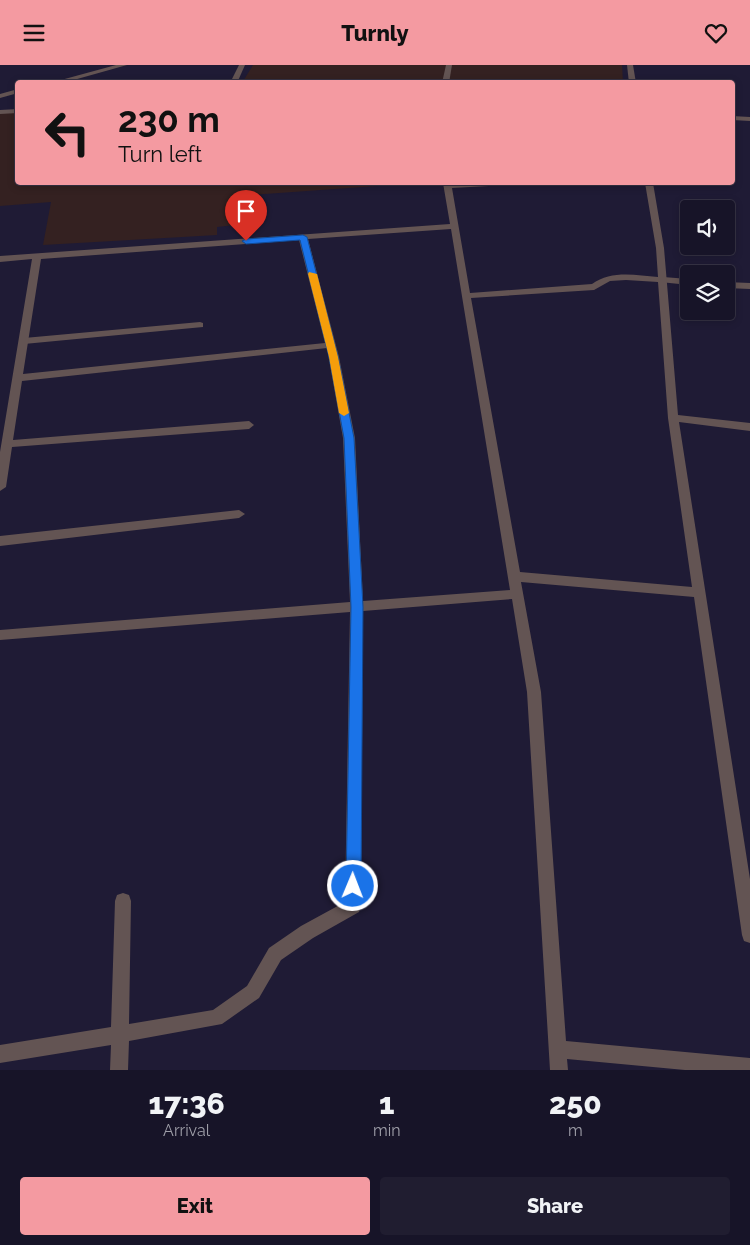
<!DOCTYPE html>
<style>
body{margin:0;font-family:Raleway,sans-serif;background:#201d30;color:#f1f3f6;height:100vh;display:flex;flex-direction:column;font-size:19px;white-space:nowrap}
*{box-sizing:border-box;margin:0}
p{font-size:16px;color:#9e9ea8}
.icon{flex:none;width:28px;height:28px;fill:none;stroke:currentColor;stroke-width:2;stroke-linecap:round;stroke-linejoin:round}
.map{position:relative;height:1005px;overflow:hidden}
.panel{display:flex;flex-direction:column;background:#171428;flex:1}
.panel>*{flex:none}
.hud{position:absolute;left:15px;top:15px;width:720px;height:105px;border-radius:5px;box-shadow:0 2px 8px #0003,0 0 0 1px #363345;background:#f49aa1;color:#111;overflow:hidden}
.buttons{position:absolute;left:680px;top:135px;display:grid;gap:10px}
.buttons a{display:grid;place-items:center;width:55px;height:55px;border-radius:5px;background:#171428;box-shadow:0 2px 8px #0003,0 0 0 1px #363345;font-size:25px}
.pin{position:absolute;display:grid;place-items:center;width:42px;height:42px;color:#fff;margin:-51px -21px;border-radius:50% 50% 50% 0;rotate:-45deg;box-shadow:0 0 5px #0007}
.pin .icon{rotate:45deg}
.me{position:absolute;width:55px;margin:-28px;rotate:1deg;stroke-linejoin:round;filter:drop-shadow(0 0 4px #0008)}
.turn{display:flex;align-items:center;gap:18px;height:105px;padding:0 20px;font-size:22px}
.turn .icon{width:65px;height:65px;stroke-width:2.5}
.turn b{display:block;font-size:35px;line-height:42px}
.eta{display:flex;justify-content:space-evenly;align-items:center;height:85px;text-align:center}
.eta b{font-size:30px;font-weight:800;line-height:35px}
.button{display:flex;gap:10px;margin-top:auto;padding:10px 20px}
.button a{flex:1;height:58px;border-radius:5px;background:#f49aa1;color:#111;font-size:20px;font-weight:800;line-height:58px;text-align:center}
.button a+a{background:#201d30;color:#f1f3f6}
header{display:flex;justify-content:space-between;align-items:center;height:65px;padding:0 20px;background:#f49aa1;color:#111;font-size:22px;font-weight:800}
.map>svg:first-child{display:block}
.industrial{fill:#342121}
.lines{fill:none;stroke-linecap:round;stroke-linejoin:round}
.service{fill:#635453;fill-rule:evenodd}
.minor{fill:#635453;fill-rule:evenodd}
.route{fill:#1a73e8;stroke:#114b97}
.slow{fill:#f59e0b}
</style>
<header><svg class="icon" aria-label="menu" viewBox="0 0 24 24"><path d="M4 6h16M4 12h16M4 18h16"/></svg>Turnly<svg class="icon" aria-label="heart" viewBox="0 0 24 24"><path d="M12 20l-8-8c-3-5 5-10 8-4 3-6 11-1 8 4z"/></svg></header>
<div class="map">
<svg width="750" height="1005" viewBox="0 0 750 1005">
<rect width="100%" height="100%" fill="#1f1b35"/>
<g class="industrial">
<polygon points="253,0 622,0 623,17 242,18"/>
<polygon points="17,46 18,118 419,118 236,131 235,160 217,162 217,170 43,180 51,137 0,141 0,47"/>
</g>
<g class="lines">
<g class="service">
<polygon points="663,212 689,214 689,220 660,217 658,215"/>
<polygon points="726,217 750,218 750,224 726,223"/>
<polygon points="200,257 203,258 203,262 24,279 19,276 24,273"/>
</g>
<g class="minor">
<polygon points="116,0 127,0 63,18 50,18"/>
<polygon points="239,0 245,0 237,18 230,18"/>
<polygon points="446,0 452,0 449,18 442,18"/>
<polygon points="627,0 633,0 636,18 629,18"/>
<polygon points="18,24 18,28 0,33 0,29"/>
<polygon points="18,44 18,48 0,49 0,45"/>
<polygon points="732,51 750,52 750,56 732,55"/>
<path d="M443,118H511L507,120L452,123L470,228L592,219C611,205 635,210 658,212L656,183L645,118H653L664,183L678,350L750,358V366L679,357L750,814V878L744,876L742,870L694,532L521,517L541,627L566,976L750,993V1005H685L567,994L568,1005H550L527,627L512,534L363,546L361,841L359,847L313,873L281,895L259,933L222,959L129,976L128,1005H110L111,980L0,998V980L111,962L115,836L117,830L123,828L129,830L131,836L129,959L213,945L247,921L269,883L301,861L345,837L350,547L0,575V565L350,537L343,373L327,283L22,316L13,375L249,356L254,360L249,364L12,382L6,422L0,426V387L32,194L0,197V191L450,159ZM451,164L510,525L363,536L355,373L339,292L308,174ZM299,175L325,278L23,309L41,194ZM626,215L658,217L668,353L692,522L520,507L471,233L594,225L610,216Z"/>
<polygon points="239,445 245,449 239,453 0,481 0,471"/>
</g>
</g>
<polygon class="route" points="303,170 307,172 338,292 354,373 363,542 361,821 359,827 353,829 348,827 346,821 351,542 344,373 329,292 300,175 246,179 242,176 246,174"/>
<polygon class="slow" points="309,207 317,209 338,292 349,348 344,351 339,348 329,292 308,209"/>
</svg>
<div class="buttons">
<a><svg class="icon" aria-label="sound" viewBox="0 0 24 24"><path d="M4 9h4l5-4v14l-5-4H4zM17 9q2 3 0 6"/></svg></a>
<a><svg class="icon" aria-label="layers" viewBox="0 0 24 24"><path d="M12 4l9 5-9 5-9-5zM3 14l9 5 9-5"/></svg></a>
</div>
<div class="pin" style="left:246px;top:176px;background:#d93025"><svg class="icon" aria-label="arrive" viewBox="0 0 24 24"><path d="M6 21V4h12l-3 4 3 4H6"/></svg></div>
<svg class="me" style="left:353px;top:821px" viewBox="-20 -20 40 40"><circle r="17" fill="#1a73e8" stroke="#fff" stroke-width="3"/><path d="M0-11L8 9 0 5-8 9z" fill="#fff"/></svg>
<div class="hud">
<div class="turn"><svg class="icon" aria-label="left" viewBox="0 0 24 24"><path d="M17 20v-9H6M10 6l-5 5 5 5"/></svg><div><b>230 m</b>Turn left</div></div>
</div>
</div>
<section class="panel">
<div class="eta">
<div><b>17:36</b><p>Arrival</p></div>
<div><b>1</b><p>min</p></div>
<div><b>250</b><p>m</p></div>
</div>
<div class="button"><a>Exit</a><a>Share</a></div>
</section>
